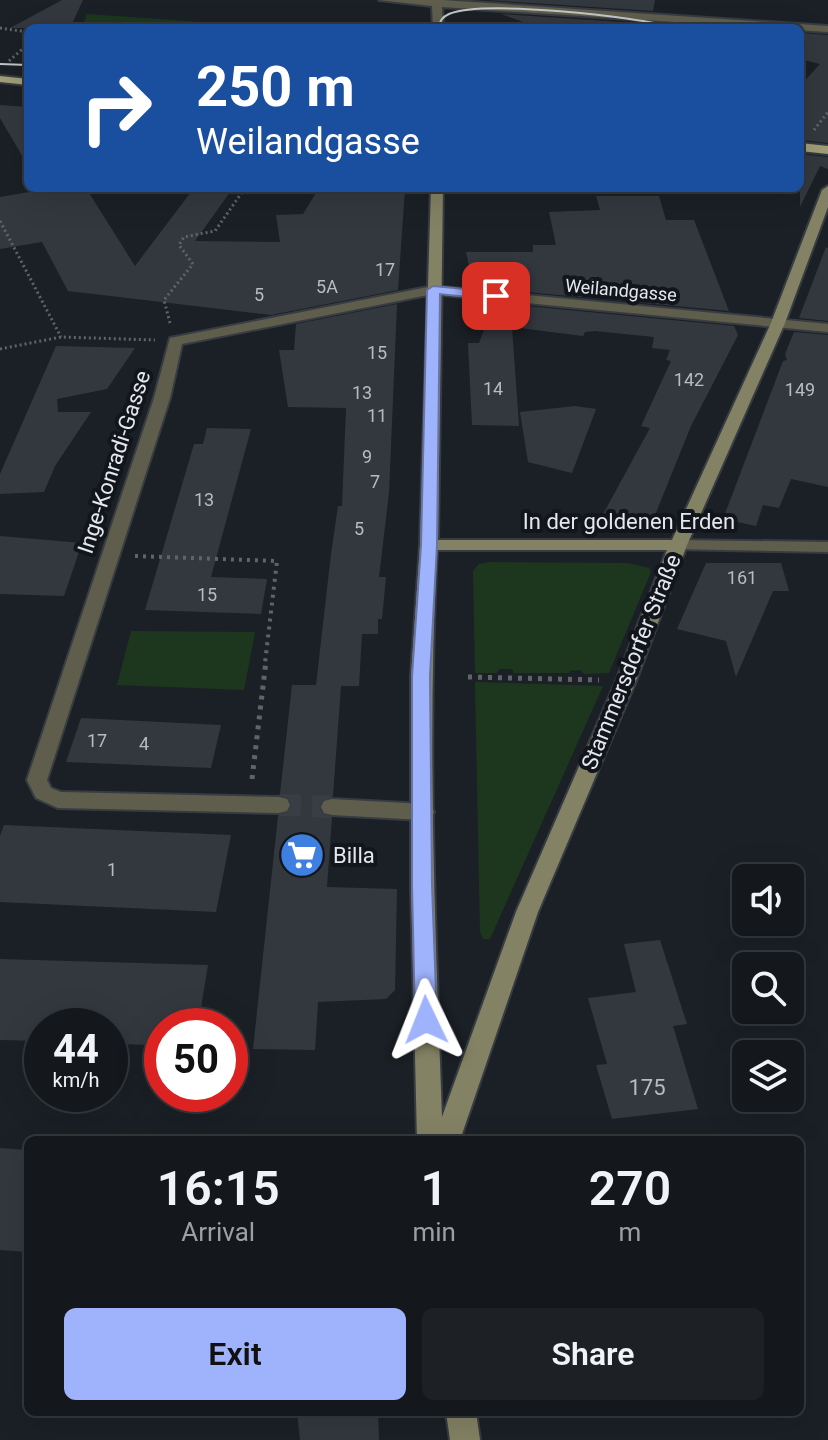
<!DOCTYPE html>
<meta charset="utf-8">
<style>
body{margin:0;font-family:Roboto,sans-serif;background:#1d2125;color:#f1f3f6;height:100vh;display:flex;flex-direction:column;font-size:30px;white-space:nowrap}
*{box-sizing:border-box;margin:0}
p{font-size:26px;color:#9da0a3}
.icon{flex:none;width:44px;height:44px;fill:none;stroke:currentColor;stroke-width:2;stroke-linecap:round;stroke-linejoin:round}
.map{position:relative;flex:1;overflow:hidden}
.details{position:absolute;left:24px;top:1136px;width:780px;height:280px;display:flex;flex-direction:column;background:#14181c;border-radius:12px;box-shadow:0 8px 32px #0002,0 0 0 2px #33373b}
.details>*{flex:none}
.top-card{position:absolute;left:24px;top:24px;width:780px;height:168px;border-radius:12px;box-shadow:0 8px 32px #0002,0 0 0 2px #33373b;background:#1a4fa0;color:#fff;overflow:hidden}
.buttons{position:absolute;left:732px;top:864px;display:grid;gap:16px}
.buttons a{display:grid;place-items:center;width:72px;height:72px;border-radius:12px;background:#14181c;box-shadow:0 8px 32px #0002,0 0 0 2px #33373b;font-size:40px}
.speed{position:absolute;left:24px;top:1008px;display:flex;gap:16px;font-size:40px;font-weight:700;text-align:center}
.speed>*{display:grid;place-content:center;width:104px;height:104px;border-radius:50%;background:#14181c;box-shadow:0 8px 32px #0002,0 0 0 2px #33373b;line-height:1}
.speed small{font-size:20px;font-weight:400}
.speed .limit{border:12px solid #d22;background:#fff;color:#111}
.pin{position:absolute;display:grid;place-items:center;width:68px;height:68px;color:#fff;margin:-34px;border-radius:16px;box-shadow:0 4px 12px #0006}
.me{position:absolute;width:88px;margin:-44px;rotate:358deg;stroke-linejoin:round;filter:drop-shadow(0 0 6px #0008)}
.turn{display:flex;align-items:center;gap:28px;height:168px;padding:0 40px;font-size:36px}
.turn .icon{width:104px;height:104px;stroke-width:2.5}
.turn b{display:block;font-size:56px;line-height:68px}
.eta{display:flex;justify-content:space-evenly;align-items:center;height:136px;text-align:center}
.eta b{font-size:48px;font-weight:600;line-height:56px}
.cta{display:flex;gap:16px;margin-top:auto;padding:16px 40px}
.cta a{flex:1;height:92px;border-radius:12px;background:#9fb3fd;color:#111;font-size:32px;font-weight:600;line-height:92px;text-align:center}
.cta a+a{background:#1d2125;color:#f1f3f6}
.map>svg:first-child{display:block}
.green{fill:#1c371e}
.building{fill:#33383f}
.lines{fill:none;stroke-linecap:round;stroke-linejoin:round}
.street-tunnel{stroke:#393e44;stroke-width:22;stroke-dasharray:22 11;stroke-linecap:butt}
.street-casing{stroke:#373c42;stroke-width:4}
.secondary-casing{stroke:#373c42;stroke-width:4}
.primary-casing{stroke:#373c42;stroke-width:4}
.path-far2{stroke:#606469;stroke-width:3;stroke-dasharray:2 3;stroke-linecap:butt}
.path-far1{stroke:#606469;stroke-width:4;stroke-dasharray:3 5;stroke-linecap:butt}
.path{stroke:#606469;stroke-width:5;stroke-dasharray:4 6;stroke-linecap:butt}
.street{fill:#5f5e4c;fill-rule:evenodd}
.secondary{fill:#848264;fill-rule:evenodd}
.primary{fill:#a09d77;fill-rule:evenodd}
.tram{stroke:#c2c5c9;stroke-width:2}
.route{fill:#9fb3fd;stroke:#6774a4;stroke-width:2}
.labels{text-anchor:middle;dominant-baseline:central;stroke-width:8;stroke-linejoin:round;paint-order:stroke}
.number-label{font-size:18px;fill:#b8bbc0}
.far-street-label{font-size:18px;fill:#e4e7eb;stroke:#12161c}
.street-label{font-size:22px;fill:#e4e7eb;stroke:#12161c}
.poi-label{font-size:22px;fill:#e4e7eb;stroke:#12161c;text-anchor:start}
.near-number-label{font-size:22px;fill:#b8bbc0}
</style>
<div class="map">
<svg width="828" height="1440" viewBox="0 0 828 1440">
<rect width="100%" height="100%" fill="#1b2026"/>
<g class="green">
<polygon points="87,14 230,24 230,28 82,28"/>
<polygon points="490,562 628,563 649,568 651,572 609,673 584,674 580,670 570,671 569,673 514,673 512,669 499,669 497,673 475,673 473,571 479,564"/>
<polygon points="131,631 255,632 244,690 117,685"/>
<polygon points="475,682 603,686 490,939 483,939 480,932"/>
</g>
<g class="building">
<polygon points="62,0 83,0 70,28 10,28"/>
<polygon points="487,0 655,0 653,11"/>
<polygon points="501,14 651,24 650,28 525,28 526,23"/>
<polygon points="800,33 828,35 828,143 800,140 800,86 820,64 800,59"/>
<polygon points="0,105 28,107 28,166 0,118"/>
<polygon points="800,154 828,157 828,169 820,166 800,207"/>
<polygon points="52,188 86,188 135,266 194,188 233,188 195,241 280,242 276,215 303,214 319,188 405,189 398,290 271,315 68,291 42,242 0,249 0,197"/>
<polygon points="596,196 659,196 666,220 694,220 729,311 496,289 470,271 466,252 533,252 533,245 556,245 549,212 600,210"/>
<polygon points="826,247 828,248 828,321 799,318"/>
<polygon points="494,303 734,326 738,335 691,426 649,530 606,530 611,517 602,516 650,428 641,426 671,361 666,360 670,350 652,348 654,337 595,331 585,332 583,336 512,327 519,426 472,425 468,343 479,343"/>
<polygon points="397,304 389,493 379,577 386,577 382,619 378,619 378,634 362,634 359,686 341,686 333,796 323,798 318,806 321,814 332,818 327,887 397,889 395,990 386,999 318,1002 315,1050 253,1049 278,816 288,814 293,806 290,798 280,794 292,685 316,685 331,554 338,506 342,506 346,408 288,407 279,350 294,350 296,324"/>
<polygon points="794,332 828,335 828,487 791,479 779,508 763,505 756,526 723,519 783,361 787,360 785,354"/>
<polygon points="56,346 135,348 107,389 57,399 58,412 91,412 55,466 44,492 0,494 0,474"/>
<polygon points="575,406 596,409 572,473 528,462 520,412"/>
<polygon points="207,428 251,429 211,577 267,579 261,614 145,610 194,444 203,444"/>
<polygon points="0,536 82,543 64,596 0,594"/>
<polygon points="706,563 781,563 789,591 773,591 736,677 726,641 677,629"/>
<polygon points="81,718 221,725 211,768 66,762"/>
<polygon points="4,825 231,835 216,912 0,902 0,836"/>
<polygon points="660,940 687,1024 673,1026 698,1109 612,1119 596,1065 607,1064 588,998 636,992 624,944"/>
<polygon points="0,959 208,965 198,1026 162,1026 162,1045 110,1044 110,1026 42,1026 42,1041 0,1040"/>
<polygon points="0,1148 28,1150 28,1252 0,1250"/>
<polygon points="297,1412 378,1412 379,1440 300,1440"/>
</g>
<g class="lines">
<polyline class="street-tunnel" points="279,805 332,807"/>
<g class="street-casing">
<g id="street">
<polygon points="379,0 442,0 828,26 828,32 442,7 443,28 433,28 432,6"/>
<polygon points="433,286 828,324 828,332 433,294 182,344 170,398 47,780 51,788 61,792 279,797 287,799 290,805 287,811 279,813 58,808 36,798 27,780 154,398 170,338"/>
<polygon points="678,540 828,542 828,552 672,549 669,545 672,541"/>
<polygon points="332,799 423,804 431,806 434,812 431,818 423,820 332,815 324,813 321,807 324,801"/>
</g>
</g>
<g class="secondary-casing">
<g id="secondary">
<path d="M828,186V207L785,323L687,545L636,681L538,912L460,1140H417L411,885V676L420,545L431,188H443L438,540H672L771,323L822,190ZM437,550H667L616,681L516,912L442,1117C435,928 427,739 437,550Z"/>
<polygon points="446,1412 476,1412 480,1440 450,1440"/>
</g>
</g>
<g class="primary-casing">
<g id="primary">
<polygon points="0,76 28,79 28,85 0,82"/>
<polygon points="800,143 828,146 828,154 800,151"/>
</g>
</g>
<g class="path-far2">
<polyline points="0,28 28,32"/>
<polyline points="9,61 28,44"/>
<polyline points="814,130 828,112"/>
<polyline points="0,221 61,337"/>
<polyline points="170,323 164,300 193,264 179,245 184,237 215,231 245,188"/>
<polyline points="0,349 61,337 155,340"/>
</g>
<polyline class="path-far1" points="135,556 277,561 265,663"/>
<g class="path">
<polyline points="468,677 599,680"/>
<polyline points="252,779 266,661"/>
</g>
<use href="#street" class="street"/>
<use href="#secondary" class="secondary"/>
<use href="#primary" class="primary"/>
<g class="tram">
<path d="M438,28C440,21 442,17 449,14C483,0 636,16 675,28"/>
<polyline points="0,64 28,65"/>
</g>
</g>
<polygon class="route" points="433,286 496,292 502,296 496,300 440,294 437,545 430,676 432,885 437,1020 434,1026 426,1029 418,1026 415,1020 412,885 412,676 421,545 427,290"/>
<defs>
<g id="supermarket-disc" transform="scale(2.3)"><circle r="9.5" fill="#3f7fe0" stroke="#12161c"/><path d="M-6-5.5h2.5l.6 2H6L4.5 2H-2.5L-4.4-4H-6ZM-1.5 3.2a1.3 1.3 0 1 0 .1 0ZM3 3.2a1.3 1.3 0 1 0 .1 0Z" fill="#fff"/></g>
</defs>
<g fill-rule="evenodd">
<use href="#supermarket-disc" x="302" y="855"/>
</g>
<g class="labels">
<g class="number-label">
<text x="385" y="269">17</text>
<text x="327" y="286">5A</text>
<text x="259" y="294">5</text>
<text x="377" y="352">15</text>
<text x="689" y="379">142</text>
<text x="493" y="388">14</text>
<text x="800" y="389">149</text>
<text x="362" y="392">13</text>
<text x="377" y="415">11</text>
<text x="367" y="456">9</text>
<text x="375" y="481">7</text>
<text x="204" y="499">13</text>
<text x="359" y="528">5</text>
<text x="742" y="577">161</text>
<text x="207" y="594">15</text>
<text x="97" y="740">17</text>
<text x="144" y="743">4</text>
<text x="112" y="869">1</text>
</g>
<g class="far-street-label">
<text transform="translate(621 290) rotate(5)">Weilandgasse</text>
</g>
<g class="street-label">
<text transform="translate(114 462) rotate(-72)">Inge-Konradi-Gasse</text>
<text x="629" y="521">In der goldenen Erden</text>
<text transform="translate(631 662) rotate(-68)">Stammersdorfer Straße</text>
</g>
<g class="poi-label">
<text x="333" y="855">Billa</text>
</g>
<g class="near-number-label">
<text x="647" y="1087">175</text>
</g>
</g>
</svg>
<div class="buttons">
<a><svg class="icon" aria-label="sound" viewBox="0 0 24 24"><path d="M4 9h4l5-4v14l-5-4H4zM17 9q2 3 0 6"/></svg></a>
<a><svg class="icon" aria-label="search" viewBox="0 0 24 24"><circle cx="10" cy="10" r="6"/><path d="M15 15l6 6"/></svg></a>
<a><svg class="icon" aria-label="layers" viewBox="0 0 24 24"><path d="M12 4l9 5-9 5-9-5zM3 14l9 5 9-5"/></svg></a>
</div>
<div class="speed"><div>44<small>km/h</small></div><div class="limit">50</div></div>
<div class="pin" style="left:496px;top:296px;background:#d93025"><svg class="icon" aria-label="arrive" viewBox="0 0 24 24"><path d="M6 21V4h12l-3 4 3 4H6"/></svg></div>
<svg class="me" style="left:426px;top:1020px" viewBox="-20 -20 40 40"><path d="M0-17L14 15 0 8-14 15z" fill="#9fb3fd" stroke="#fff" stroke-width="4"/></svg>
<div class="top-card">
<div class="turn"><svg class="icon" aria-label="right" viewBox="0 0 24 24"><path d="M7 20v-9h11M14 6l5 5-5 5"/></svg><div><b>250 m</b>Weilandgasse</div></div>
</div>
<section class="details">
<div class="eta">
<div><b>16:15</b><p>Arrival</p></div>
<div><b>1</b><p>min</p></div>
<div><b>270</b><p>m</p></div>
</div>
<div class="cta"><a>Exit</a><a>Share</a></div>
</section>
</div>
